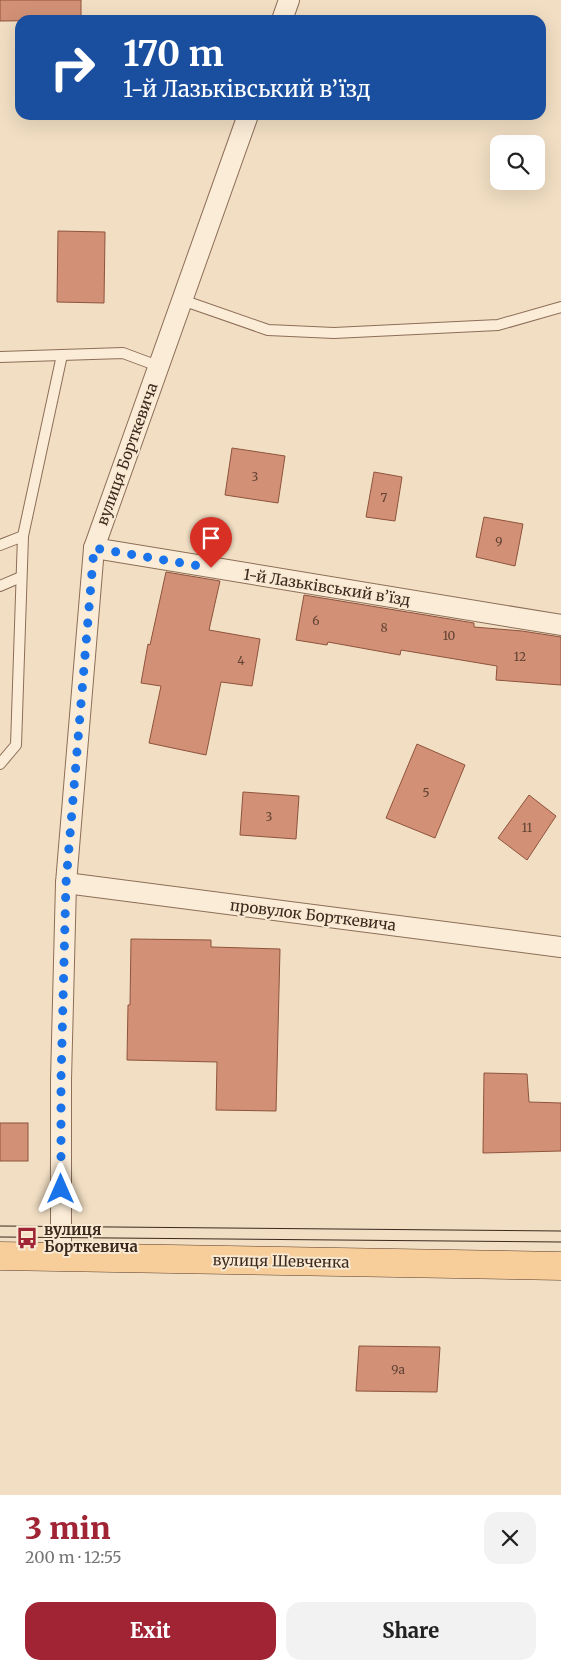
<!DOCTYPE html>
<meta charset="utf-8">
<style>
body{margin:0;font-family:Merriweather,serif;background:#f2f2f2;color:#222;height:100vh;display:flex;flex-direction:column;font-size:19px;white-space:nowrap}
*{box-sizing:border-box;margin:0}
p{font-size:16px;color:#767676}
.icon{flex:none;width:28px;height:28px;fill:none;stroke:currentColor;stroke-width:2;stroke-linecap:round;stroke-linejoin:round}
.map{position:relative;height:1495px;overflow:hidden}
.sheet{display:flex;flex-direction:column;background:#fff;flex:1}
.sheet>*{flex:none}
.top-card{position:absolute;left:15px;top:15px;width:531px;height:105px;border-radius:15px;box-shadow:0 5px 20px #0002;background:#1a4fa0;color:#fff;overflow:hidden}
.tools{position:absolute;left:490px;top:135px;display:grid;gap:10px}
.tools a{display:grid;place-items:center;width:55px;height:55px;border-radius:10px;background:#fff;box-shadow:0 5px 20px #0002;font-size:25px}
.pin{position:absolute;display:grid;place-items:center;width:42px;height:42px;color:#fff;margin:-51px -21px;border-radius:50% 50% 50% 0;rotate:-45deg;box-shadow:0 0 5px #0007}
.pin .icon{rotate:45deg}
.me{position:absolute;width:55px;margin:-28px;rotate:0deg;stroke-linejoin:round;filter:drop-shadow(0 0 4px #0008)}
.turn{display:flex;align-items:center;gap:18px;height:105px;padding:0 25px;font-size:22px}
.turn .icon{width:65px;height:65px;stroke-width:2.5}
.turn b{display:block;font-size:35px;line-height:42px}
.round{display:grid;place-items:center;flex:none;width:52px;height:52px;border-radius:15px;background:#f2f2f2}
.head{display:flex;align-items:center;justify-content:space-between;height:85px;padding:0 25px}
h1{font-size:30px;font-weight:800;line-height:38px;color:#a12434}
.button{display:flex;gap:10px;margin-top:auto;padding:10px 25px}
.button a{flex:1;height:58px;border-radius:15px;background:#a12434;color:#fff;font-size:20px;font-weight:800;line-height:58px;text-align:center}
.button a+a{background:#f2f2f2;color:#222}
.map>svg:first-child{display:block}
.building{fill:#d29176;stroke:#8e533c}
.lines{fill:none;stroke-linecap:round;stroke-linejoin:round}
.service-casing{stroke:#8d6e58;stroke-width:12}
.minor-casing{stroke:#8d6e58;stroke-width:22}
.primary-casing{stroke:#5b3d2d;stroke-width:29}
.service{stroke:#fbecd7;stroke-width:10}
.minor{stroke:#fbecd7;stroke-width:20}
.primary{stroke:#f7ce99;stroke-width:28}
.tram{stroke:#3c291d;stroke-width:1}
.route{stroke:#1a73e8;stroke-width:9;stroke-dasharray:0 16.2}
.labels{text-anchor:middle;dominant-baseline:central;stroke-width:4;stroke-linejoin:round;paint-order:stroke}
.number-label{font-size:12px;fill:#624333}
.street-label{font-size:15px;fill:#3c291d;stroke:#f8e9d3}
.poi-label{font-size:15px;font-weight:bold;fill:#3c291d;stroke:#f8e9d3;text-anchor:start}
</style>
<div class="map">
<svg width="561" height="1495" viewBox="0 0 561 1495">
<rect width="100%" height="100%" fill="#f1dec3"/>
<g class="building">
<polygon points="0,0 81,0 81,20 0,21"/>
<polygon points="58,231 105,232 104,303 57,302"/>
<polygon points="232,448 285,456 278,503 225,495"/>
<polygon points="374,472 402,477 395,521 366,517"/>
<polygon points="484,517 523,524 515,566 476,557"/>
<polygon points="166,572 220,581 209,630 260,639 252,686 221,682 206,755 149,743 161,686 141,683 148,644 150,645"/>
<polygon points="304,595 474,623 474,627 522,631 561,637 561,685 496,680 497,666 401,650 400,655 328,642 327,645 296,640"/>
<polygon points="417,744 465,765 435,838 386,818"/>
<polygon points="243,792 299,796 296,839 240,835"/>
<polygon points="529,795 556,816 527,860 498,838"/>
<polygon points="131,939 211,940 211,947 280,949 276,1111 216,1110 217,1062 127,1060 128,1005 130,1005"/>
<polygon points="484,1073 527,1074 529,1102 561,1103 561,1151 483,1153"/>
<rect x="0" y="1123" width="28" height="38"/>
<polygon points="359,1346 440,1347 437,1392 356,1391"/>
</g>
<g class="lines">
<g class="service-casing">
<g id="service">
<polyline points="182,300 268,330 334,333 498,325 561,307"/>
<polyline points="0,357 123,353 158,366"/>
<polyline points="23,536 62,355"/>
<polyline points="0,545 23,536 16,745 0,764"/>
<polyline points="0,586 21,577"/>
</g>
</g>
<g class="minor-casing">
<g id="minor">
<polyline points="282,20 289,0"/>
<polyline points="94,548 561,625"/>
<polyline points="66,883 561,947"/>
<polyline points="61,1257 61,1080 66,883 94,548 248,115"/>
</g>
</g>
<g class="primary-casing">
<polyline id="primary" points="0,1256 561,1266"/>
</g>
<use href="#service" class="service"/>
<use href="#minor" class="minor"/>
<use href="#primary" class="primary"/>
<g class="tram">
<polyline points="0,1226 561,1231"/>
<polyline points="0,1237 561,1242"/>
</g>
</g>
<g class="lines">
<polyline class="route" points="61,1189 61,1080 66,883 94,548 211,568"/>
</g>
<defs>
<g id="bus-bare" transform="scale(1.725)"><path d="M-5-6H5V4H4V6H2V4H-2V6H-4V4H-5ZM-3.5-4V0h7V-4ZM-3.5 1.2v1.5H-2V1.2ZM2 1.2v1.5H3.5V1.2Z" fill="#a12434" stroke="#f8e9d3" stroke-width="2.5" paint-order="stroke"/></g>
</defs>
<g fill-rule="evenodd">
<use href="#bus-bare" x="27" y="1238"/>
</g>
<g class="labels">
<g class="number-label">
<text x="255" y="476">3</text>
<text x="384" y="497">7</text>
<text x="499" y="541">9</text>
<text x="316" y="620">6</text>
<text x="384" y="627">8</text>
<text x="449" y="635">10</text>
<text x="520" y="656">12</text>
<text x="241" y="660">4</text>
<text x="426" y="792">5</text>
<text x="269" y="816">3</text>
<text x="527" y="827">11</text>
<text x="398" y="1369">9а</text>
</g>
<g class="street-label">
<text transform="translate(127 454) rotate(-70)">вулиця Борткевича</text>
<text transform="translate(327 587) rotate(9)">1-й Лазьківський в’їзд</text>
<text transform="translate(313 915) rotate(7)">провулок Борткевича</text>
<text transform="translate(281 1261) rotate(1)">вулиця Шевченка</text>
</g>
<g class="poi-label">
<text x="44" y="1229">вулиця<tspan x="44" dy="17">Борткевича</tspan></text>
</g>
</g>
</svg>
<div class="tools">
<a><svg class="icon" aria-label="search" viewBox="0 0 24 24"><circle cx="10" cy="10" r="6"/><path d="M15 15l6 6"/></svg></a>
</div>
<div class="pin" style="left:211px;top:568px;background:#d93025"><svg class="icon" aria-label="arrive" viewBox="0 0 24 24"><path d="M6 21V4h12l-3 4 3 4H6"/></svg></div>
<svg class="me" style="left:61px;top:1189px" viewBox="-20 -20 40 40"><path d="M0-17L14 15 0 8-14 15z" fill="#1a73e8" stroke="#fff" stroke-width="4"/></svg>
<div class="top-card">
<div class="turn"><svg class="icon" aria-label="right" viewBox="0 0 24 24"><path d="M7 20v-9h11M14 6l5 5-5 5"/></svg><div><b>170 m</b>1-й Лазьківський в’їзд</div></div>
</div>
</div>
<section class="sheet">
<div class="head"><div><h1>3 min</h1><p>200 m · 12:55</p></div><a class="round"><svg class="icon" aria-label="close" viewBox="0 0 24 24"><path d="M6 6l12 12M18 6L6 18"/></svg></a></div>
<div class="button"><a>Exit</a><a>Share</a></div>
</section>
